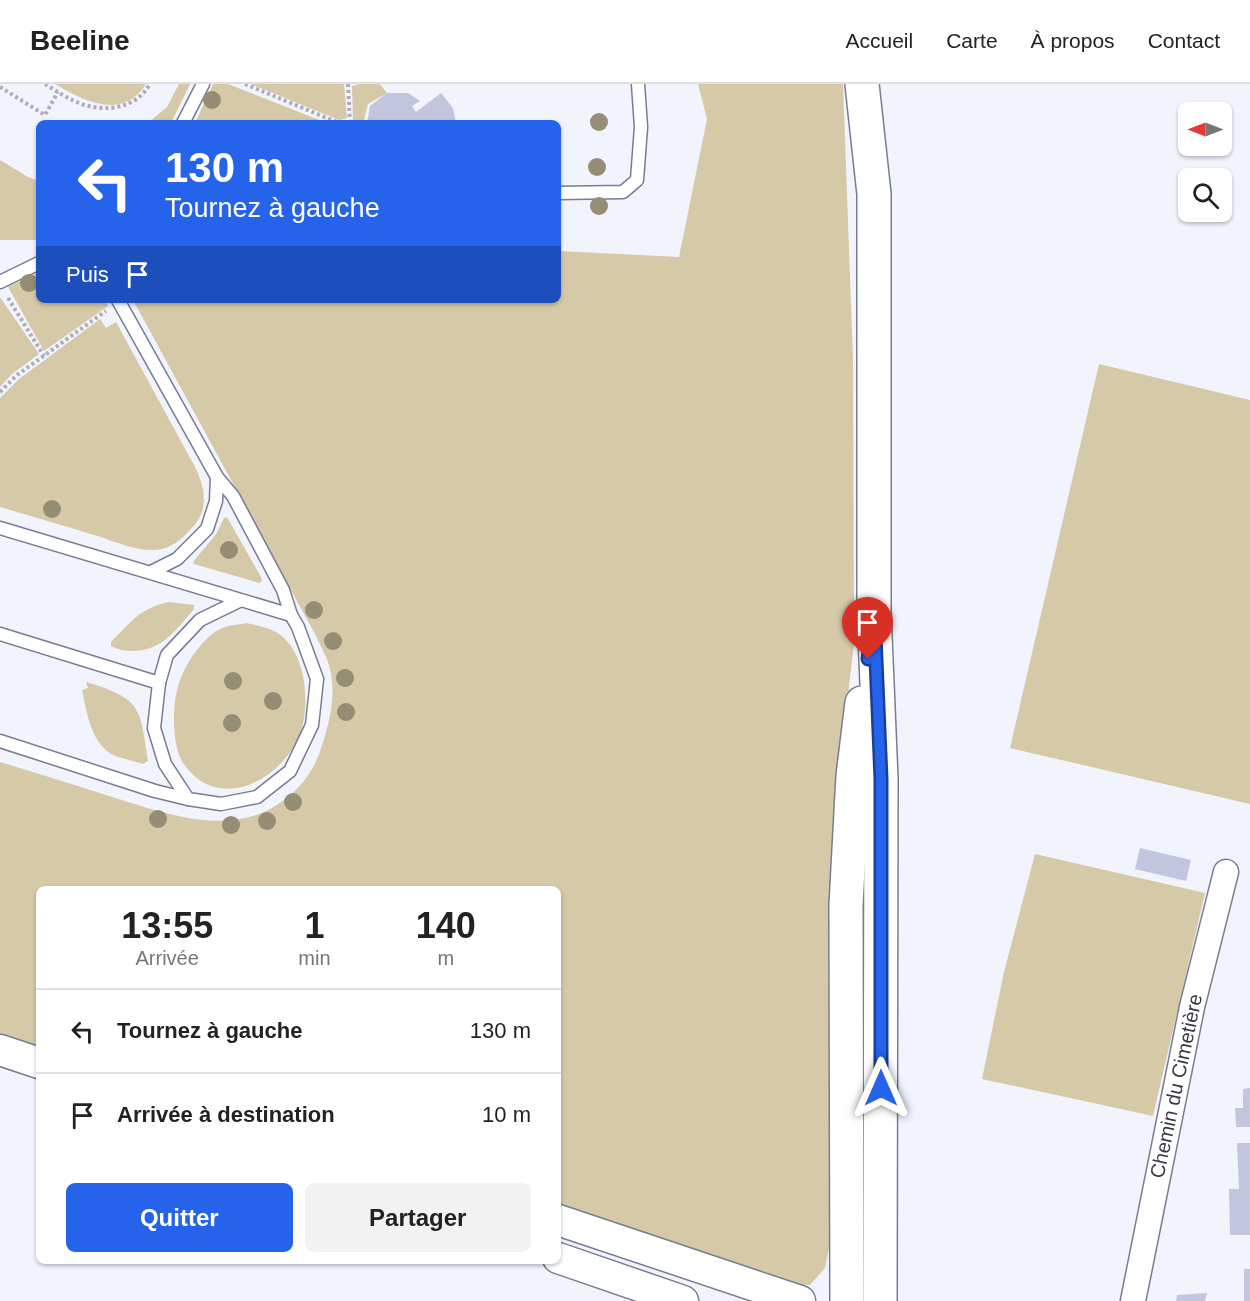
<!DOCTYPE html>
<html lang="fr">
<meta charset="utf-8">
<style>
body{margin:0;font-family:Helvetica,sans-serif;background:#f2f2f2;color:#222;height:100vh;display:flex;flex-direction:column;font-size:22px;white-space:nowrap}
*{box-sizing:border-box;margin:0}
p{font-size:20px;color:#767676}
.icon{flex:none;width:33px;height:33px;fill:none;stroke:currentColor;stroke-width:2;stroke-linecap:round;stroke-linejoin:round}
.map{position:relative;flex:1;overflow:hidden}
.sheet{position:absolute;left:36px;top:802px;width:525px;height:378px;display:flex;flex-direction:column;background:#fff;border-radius:9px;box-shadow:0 2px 4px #0004}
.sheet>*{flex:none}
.guide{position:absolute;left:36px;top:36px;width:525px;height:183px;border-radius:9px;box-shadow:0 2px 4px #0004;background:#2563eb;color:#fff;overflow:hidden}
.needle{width:39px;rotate:270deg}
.buttons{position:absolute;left:1178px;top:18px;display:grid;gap:12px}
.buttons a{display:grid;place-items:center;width:54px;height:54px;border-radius:9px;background:#fff;box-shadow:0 2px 4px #0004;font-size:30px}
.pin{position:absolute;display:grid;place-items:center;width:51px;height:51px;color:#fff;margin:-62px -26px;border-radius:50% 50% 50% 0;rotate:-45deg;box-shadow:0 0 6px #0007}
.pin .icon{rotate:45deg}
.me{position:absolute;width:66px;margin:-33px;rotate:0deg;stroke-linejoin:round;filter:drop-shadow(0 0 4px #0008)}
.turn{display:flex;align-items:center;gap:21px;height:126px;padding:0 30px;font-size:27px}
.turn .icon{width:78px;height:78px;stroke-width:2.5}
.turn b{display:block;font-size:42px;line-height:51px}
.then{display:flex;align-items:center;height:57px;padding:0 30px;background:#0003;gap:12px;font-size:22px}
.eta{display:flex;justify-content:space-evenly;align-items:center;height:102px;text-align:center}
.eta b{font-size:36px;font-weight:800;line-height:42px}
.action{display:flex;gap:12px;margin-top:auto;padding:12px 30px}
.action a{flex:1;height:69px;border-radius:9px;background:#2563eb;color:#fff;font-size:24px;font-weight:800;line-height:69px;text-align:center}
.action a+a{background:#f2f2f2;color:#222}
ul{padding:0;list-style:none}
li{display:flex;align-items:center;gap:18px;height:84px;padding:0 30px;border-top:2px solid #e0e0e0}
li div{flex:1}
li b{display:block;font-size:22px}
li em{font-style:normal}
header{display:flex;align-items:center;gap:36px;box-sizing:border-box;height:84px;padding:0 30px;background:#fff;border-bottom:2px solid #e0e0e0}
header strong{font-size:28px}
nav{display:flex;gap:33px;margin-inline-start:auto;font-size:21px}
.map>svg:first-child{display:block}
.green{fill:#d5c9a8}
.building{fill:#c1c6de}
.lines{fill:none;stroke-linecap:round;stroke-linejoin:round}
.service-casing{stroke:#787c92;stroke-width:15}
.minor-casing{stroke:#787c92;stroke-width:27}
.tertiary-casing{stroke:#787c92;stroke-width:33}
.primary-casing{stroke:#787c92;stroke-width:36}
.path{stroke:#abadb7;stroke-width:4;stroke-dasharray:3 3;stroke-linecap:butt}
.service{stroke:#fff;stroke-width:12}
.minor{stroke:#fff;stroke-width:24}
.tertiary{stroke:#fff;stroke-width:30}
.primary{stroke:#fff;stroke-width:33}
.tree{fill:#958d74}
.route-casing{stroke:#184099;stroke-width:15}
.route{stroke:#2563eb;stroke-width:10}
.labels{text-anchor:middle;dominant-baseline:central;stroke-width:5;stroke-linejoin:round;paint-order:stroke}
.street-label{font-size:20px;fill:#383a44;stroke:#fff}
</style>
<header>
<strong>Beeline</strong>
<nav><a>Accueil</a><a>Carte</a><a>À propos</a><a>Contact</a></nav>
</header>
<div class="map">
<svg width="1250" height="1217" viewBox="0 0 1250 1217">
<rect width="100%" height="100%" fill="#f1f4fd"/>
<g class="green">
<path d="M55,0H146C123,37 83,17 55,0Z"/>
<polygon points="179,0 190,0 171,39 148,39 167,23"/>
<polygon points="213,0 228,0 327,39 195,39"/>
<polygon points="251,0 344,0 347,34 339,36"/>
<polygon points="360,0 380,0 387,9 368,20 364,36 353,36 352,2"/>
<path d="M698,0H843L853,275L854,560L833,738L834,1140L825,1184L810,1201H782L558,1123V806H39V963L0,950V678C36,689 73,700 109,712C165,729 232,756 284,716C300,704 312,689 319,670C328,644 337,613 330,585C328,574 320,562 316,552L133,216H558V167L679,173L707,35Z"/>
<polygon points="0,76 28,93 39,97 39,156 0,156"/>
<polygon points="39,188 39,216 105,216 108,222 44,267 8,203"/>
<polygon points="0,213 39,270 12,290 0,303"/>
<path d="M100,235L106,244L116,238L195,383C204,401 209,422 196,439C187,451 171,466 155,466C137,467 118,459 101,453C68,443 34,433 0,423V314L19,295Z"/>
<polygon points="1099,280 1250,316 1250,720 1010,664"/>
<polygon points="227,433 261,493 262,497 259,499 194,480 193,478 216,450 224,434"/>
<path d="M169,518L194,521V525C176,546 163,566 134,567C126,567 118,566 111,562V558C131,538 140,524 169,518Z"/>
<path d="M246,539C260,542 274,544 284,554C308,576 311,630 297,657C274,701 216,727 183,679C172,663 172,621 178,603C183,583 201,555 220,545C227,541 238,541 246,539Z"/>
<path d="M86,598C142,615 140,623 148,677L143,680C134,677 124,675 115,672C91,661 87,629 82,606L88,604Z"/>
<polygon points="1035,770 1205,809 1153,1032 982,995 1004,888"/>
</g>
<g class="building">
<polygon points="387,9 408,9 420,17 412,22 416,28 441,9 453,24 456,39 367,39 370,22"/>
<polygon points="1140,764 1191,776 1186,797 1135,785"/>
<polygon points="1250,1004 1250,1043 1236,1043 1235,1024 1243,1024 1243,1005"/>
<polygon points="1237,1059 1250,1059 1250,1151 1230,1151 1229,1105 1239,1105"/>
<rect x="1244" y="1185" width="6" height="32"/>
<polygon points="1207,1209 1205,1217 1176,1217 1177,1211"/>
</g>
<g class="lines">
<g class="service-casing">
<g id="service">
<polyline points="183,39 203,0"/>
<polyline points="558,109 623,108 637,96 641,43 638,0"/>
<polyline points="0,198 39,179"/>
<polyline points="118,216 217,393 233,412 283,506 291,531"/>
<polyline points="0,444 291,531 298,543 317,595 312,641 290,687 257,713 221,720 188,715 165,680 154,644 159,599 167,571 200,536 241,516"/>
<polyline points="151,488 177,475 207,445 216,417 217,393"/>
<polyline points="0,550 159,599"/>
<polyline points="0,657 155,707 188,715"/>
</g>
</g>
<g class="minor-casing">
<polyline id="minor" points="1133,1217 1192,923 1226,788"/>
</g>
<g class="tertiary-casing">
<g id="tertiary">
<polyline points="0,966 39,979"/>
<polyline points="558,1136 800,1217"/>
<polyline points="558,1174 683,1217"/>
</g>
</g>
<g class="primary-casing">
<g id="primary">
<polyline points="862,0 874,110 874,528 881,695 880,1217"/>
<polyline points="847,1217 846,821 853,692 862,619"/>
</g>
</g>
<g class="path">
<path d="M45,0C56,7 67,14 79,19C104,29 136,25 150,0"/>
<polyline points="245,0 339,39"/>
<polyline points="348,0 350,39"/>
<polyline points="0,3 45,31 58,8"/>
<polyline points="8,214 44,272"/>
<polyline points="0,308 17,291 106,227"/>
</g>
<use href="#service" class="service"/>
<use href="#minor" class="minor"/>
<use href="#tertiary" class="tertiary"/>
<use href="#primary" class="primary"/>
</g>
<g class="tree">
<circle cx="212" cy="16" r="9"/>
<circle cx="599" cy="38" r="9"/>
<circle cx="597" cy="83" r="9"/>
<circle cx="599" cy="122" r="9"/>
<circle cx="29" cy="199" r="9"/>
<circle cx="52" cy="425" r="9"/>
<circle cx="229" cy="466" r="9"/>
<circle cx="314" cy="526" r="9"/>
<circle cx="333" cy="557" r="9"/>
<circle cx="345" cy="594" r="9"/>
<circle cx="233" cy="597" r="9"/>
<circle cx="273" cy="617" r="9"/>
<circle cx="346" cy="628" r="9"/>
<circle cx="232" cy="639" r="9"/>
<circle cx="293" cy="718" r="9"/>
<circle cx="158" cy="735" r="9"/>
<circle cx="267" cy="737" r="9"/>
<circle cx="231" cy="741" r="9"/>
</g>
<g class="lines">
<g class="route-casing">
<polyline id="route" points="868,575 874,528 881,695 881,1004"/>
</g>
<use href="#route" class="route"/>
</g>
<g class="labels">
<g class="street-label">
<text transform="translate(1176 1002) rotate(-78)">Chemin du Cimetière</text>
</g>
</g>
</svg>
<div class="buttons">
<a><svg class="needle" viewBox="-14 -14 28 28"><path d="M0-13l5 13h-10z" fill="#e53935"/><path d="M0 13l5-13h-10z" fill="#767676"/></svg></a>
<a><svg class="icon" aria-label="search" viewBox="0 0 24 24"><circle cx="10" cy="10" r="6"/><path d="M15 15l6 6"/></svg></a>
</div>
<div class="pin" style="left:868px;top:575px;background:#d93025"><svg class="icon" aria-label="arrive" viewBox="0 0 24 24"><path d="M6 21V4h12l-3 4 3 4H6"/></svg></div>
<svg class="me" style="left:881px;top:1004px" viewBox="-20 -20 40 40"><path d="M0-17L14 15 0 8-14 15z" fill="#2563eb" stroke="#fff" stroke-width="4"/></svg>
<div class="guide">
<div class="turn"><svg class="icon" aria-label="left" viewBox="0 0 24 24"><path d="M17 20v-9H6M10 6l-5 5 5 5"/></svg><div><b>130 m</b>Tournez à gauche</div></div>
<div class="then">Puis<svg class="icon" aria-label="arrive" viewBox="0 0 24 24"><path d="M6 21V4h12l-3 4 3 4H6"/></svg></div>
</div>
<section class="sheet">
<div class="eta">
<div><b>13:55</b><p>Arrivée</p></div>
<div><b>1</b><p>min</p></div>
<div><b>140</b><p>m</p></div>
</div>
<ul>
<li><svg class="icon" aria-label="left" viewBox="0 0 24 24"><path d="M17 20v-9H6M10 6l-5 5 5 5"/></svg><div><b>Tournez à gauche</b></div><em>130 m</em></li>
<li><svg class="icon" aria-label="arrive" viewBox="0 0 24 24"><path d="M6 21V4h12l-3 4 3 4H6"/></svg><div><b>Arrivée à destination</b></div><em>10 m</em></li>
</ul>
<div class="action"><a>Quitter</a><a>Partager</a></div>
</section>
</div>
